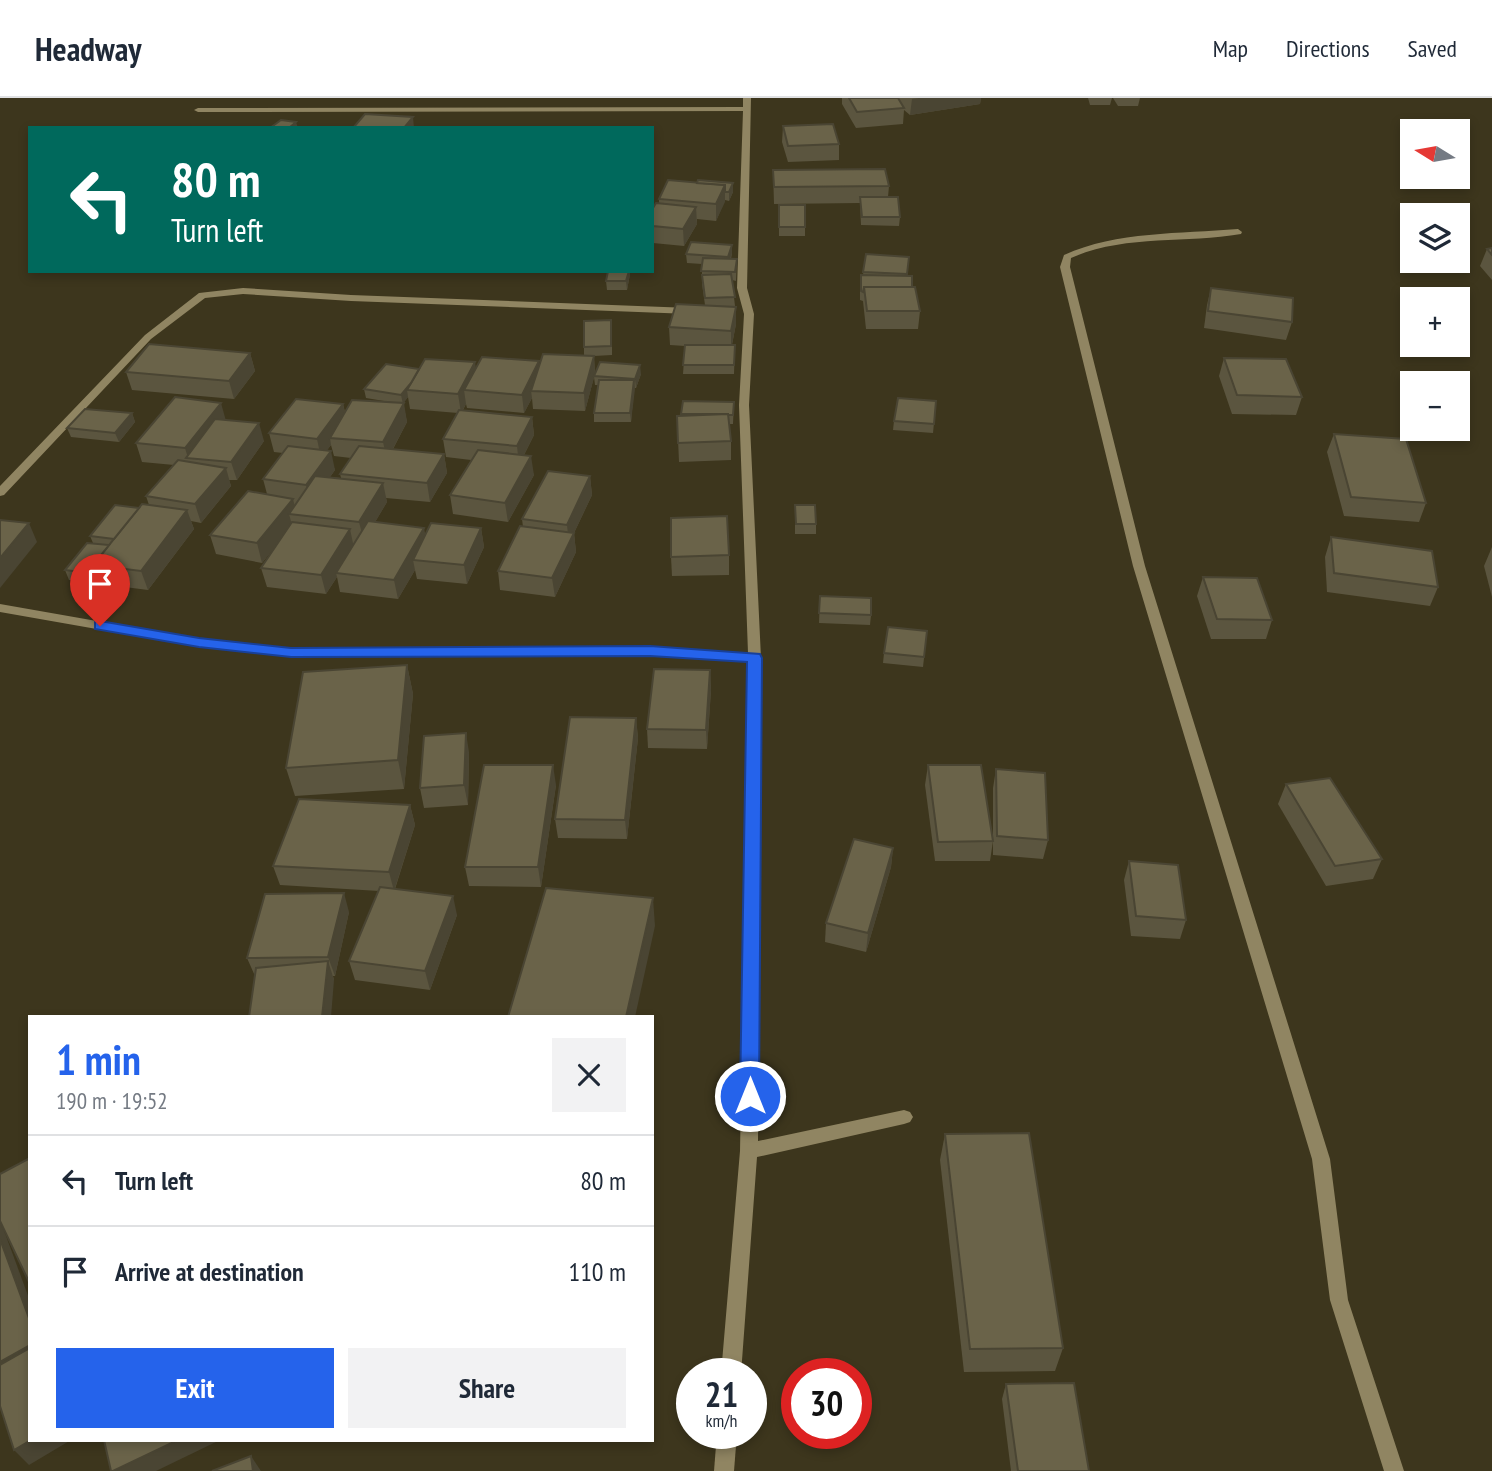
<!DOCTYPE html>
<meta charset="utf-8">
<style>
body{margin:0;font-family:"PT Sans Narrow",sans-serif;background:#f2f2f3;color:#1f2937;height:100vh;display:flex;flex-direction:column;font-size:26px;white-space:nowrap}
*{box-sizing:border-box;margin:0}
p{font-size:23px;color:#747a83}
.icon{flex:none;width:38px;height:38px;fill:none;stroke:currentColor;stroke-width:2;stroke-linecap:round;stroke-linejoin:round}
.map{position:relative;flex:1;overflow:hidden}
.sheet{position:absolute;left:28px;top:917px;width:626px;height:427px;display:flex;flex-direction:column;background:#fff;border-radius:0px;box-shadow:0 4px 10px #0003}
.sheet>*{flex:none}
.hud{position:absolute;left:28px;top:28px;width:626px;height:147px;border-radius:0px;box-shadow:0 4px 10px #0003;background:#00695c;color:#fff;overflow:hidden}
.needle{width:46px;rotate:281deg}
.controls{position:absolute;left:1400px;top:21px;display:grid;gap:14px}
.controls a{display:grid;place-items:center;width:70px;height:70px;border-radius:0px;background:#fff;box-shadow:0 4px 10px #0003;font-size:35px}
.speed{position:absolute;left:676px;top:1260px;display:flex;gap:14px;font-size:35px;font-weight:700;text-align:center}
.speed>*{display:grid;place-content:center;width:91px;height:91px;border-radius:50%;background:#fff;box-shadow:0 4px 10px #0003;line-height:1}
.speed small{font-size:18px;font-weight:400}
.speed .limit{border:10px solid #d22;background:#fff;color:#111}
.pin{position:absolute;display:grid;place-items:center;width:60px;height:60px;color:#fff;margin:-72px -30px;border-radius:50% 50% 50% 0;rotate:-45deg;box-shadow:0 0 7px #0007}
.pin .icon{rotate:45deg}
.me{position:absolute;width:77px;margin:-38px;rotate:0deg;stroke-linejoin:round;filter:drop-shadow(0 0 5px #0008)}
.turn{display:flex;align-items:center;gap:24px;height:147px;padding:0 28px;font-size:32px}
.turn .icon{width:91px;height:91px;stroke-width:2.5}
.turn b{display:block;font-size:49px;line-height:60px}
.round{display:grid;place-items:center;flex:none;width:74px;height:74px;border-radius:0px;background:#f2f2f3}
.summary{display:flex;align-items:center;justify-content:space-between;height:119px;padding:0 28px}
h1{font-size:42px;font-weight:600;line-height:52px;color:#2563eb}
.primary-button{display:flex;gap:14px;margin-top:auto;padding:14px 28px}
.primary-button a{flex:1;height:80px;border-radius:0px;background:#2563eb;color:#fff;font-size:28px;font-weight:600;line-height:80px;text-align:center}
.primary-button a+a{background:#f2f2f3;color:#1f2937}
ul{padding:0;list-style:none}
li{display:flex;align-items:center;gap:21px;height:91px;padding:0 28px;border-top:2px solid #e0e1e3}
li div{flex:1}
li b{display:block;font-size:26px}
li em{font-style:normal}
header{display:flex;align-items:center;gap:42px;box-sizing:border-box;height:98px;padding:0 35px;background:#fff;border-bottom:2px solid #e0e1e3}
header strong{font-size:33px}
nav{display:flex;gap:38px;margin-inline-start:auto;font-size:24px}
.map>svg:first-child{display:block}
.lines{fill:none;stroke-linecap:round;stroke-linejoin:round}
.street{fill:#908562;fill-rule:evenodd}
.wall{fill:#5b553f;fill-rule:evenodd}
.shaded-wall{fill:#4a4533}
.building{fill:#6a6349;stroke:#4a4533;stroke-width:2}
.route{fill:#2563eb;stroke:#184099;stroke-width:2}
</style>
<header>
<strong>Headway</strong>
<nav><a>Map</a><a>Directions</a><a>Saved</a></nav>
</header>
<div class="map">
<svg width="1492" height="1373" viewBox="0 0 1492 1373">
<rect width="100%" height="100%" fill="#3d361d"/>
<g class="lines">
<g class="street">
<polygon points="743,0 751,0 747,190 754,216 749,307 761,560 758,1043 904,1012 910,1014 913,1019 910,1024 904,1026 757,1059 741,1276 721,1276 740,1053 749,564 650,557 291,559 199,549 0,514 0,506 199,541 291,551 650,549 748,555 739,307 744,216 737,190 743,13 198,14 194,12 198,10 743,9"/>
<path d="M1238,131L1242,134L1241,136C1185,146 1125,136 1071,160L1070,169L1145,468L1330,1061L1348,1202L1404,1373H1384L1330,1202L1312,1061L1133,468L1060,169L1064,157C1117,133 1180,136 1238,131Z"/>
<polygon points="243,190 351,197 690,210 695,213 690,216 351,203 243,196 205,200 151,241 4,397 0,398 0,388 145,237 199,195"/>
<polygon points="717,1335 737,1335 734,1373 714,1373"/>
</g>
</g>
<g class="wall">
<polygon points="842,0 981,0 980,6 910,17 904,12 903,26 856,30 842,6"/>
<polygon points="1088,0 1112,0 1110,7 1090,7"/>
<polygon points="1113,0 1140,0 1138,8 1118,8"/>
<polygon points="783,28 839,46 839,62 788,64 782,44"/>
<polygon points="1404,31 1412,33 1412,52 1404,52 1402,40"/>
<polygon points="773,72 889,88 888,99 900,119 899,128 861,127 860,105 774,106"/>
<polygon points="697,85 733,85 733,94 729,103 725,102 716,123 697,121 697,126 684,148 653,145 653,110 659,105 659,101"/>
<polygon points="779,107 805,129 805,138 779,138"/>
<polygon points="1492,150 1492,182 1480,168 1487,151"/>
<polygon points="732,155 731,161 737,161 736,183 732,182 735,208 728,208 736,209 736,226 732,247 735,247 734,276 683,276 685,248 670,247 669,229 705,207 702,186 702,166 687,165 686,156"/>
<polygon points="866,156 909,159 907,178 912,189 920,213 918,231 866,231 863,203 860,202 860,186 861,177 863,177"/>
<polygon points="630,176 627,192 607,192 606,183"/>
<polygon points="1211,190 1292,224 1286,242 1204,230 1207,207"/>
<path d="M612,231V257L594,258L595,276H641L636,290H634L631,324H594V315L598,287H595L594,279L585,313L533,311L532,300L524,315L467,310L466,306L463,312L532,319L534,337L524,357L534,377L508,424L453,416L450,397L471,362L446,359L443,341L458,315L410,311L408,299L403,305L407,324L393,351L444,356L447,375L430,404L386,400L387,404L375,424L426,436L481,430L484,449L467,486L417,481L415,472L398,501L340,494L337,479L326,496L267,489L261,470L277,446L262,465L216,456L210,437L267,396L263,381L283,355L274,354L269,335L343,306L345,314L390,304L366,300L364,291L419,271L476,270L539,263V268L584,257V249ZM331,347L334,358L351,360L340,376L341,380L330,379L335,372L327,352Z"/>
<polygon points="250,255 255,273 234,301 132,292 126,274"/>
<polygon points="1224,260 1302,299 1296,317 1232,316 1219,278"/>
<polygon points="683,303 734,304 733,326 729,326 731,343 731,362 679,364 677,318 681,317"/>
<polygon points="936,303 933,335 893,332 894,323"/>
<polygon points="132,315 135,324 119,344 71,339 67,330"/>
<polygon points="226,322 264,343 237,382 229,382 231,388 201,425 191,423 194,431 148,492 101,486 100,484 99,485 69,482 65,472 93,445 90,438 139,410 149,407 146,398 174,367 142,364 136,345"/>
<polygon points="1334,336 1426,405 1419,424 1344,418 1327,354"/>
<polygon points="590,378 592,397 574,435 576,454 555,499 500,492 498,473 523,429 522,421"/>
<polygon points="795,407 816,426 816,436 795,436"/>
<polygon points="1331,439 1438,489 1430,508 1327,494 1325,459"/>
<polygon points="1492,449 1492,499 1484,468"/>
<polygon points="729,457 729,477 672,478 671,459"/>
<polygon points="1203,479 1272,522 1266,541 1211,541 1197,498"/>
<polygon points="820,498 871,517 870,527 819,525"/>
<polygon points="927,533 923,569 883,565 884,555"/>
<polygon points="407,567 413,596 404,691 295,698 286,670"/>
<polygon points="710,572 711,592 707,651 648,650 647,631"/>
<polygon points="636,620 638,640 627,741 558,740 555,721"/>
<polygon points="469,654 468,707 424,710 420,690"/>
<polygon points="928,667 993,743 990,763 935,763 925,687"/>
<polygon points="996,671 1048,742 1043,761 993,757 993,690"/>
<polygon points="1286,686 1382,761 1373,781 1326,788 1278,706"/>
<polygon points="556,687 541,789 469,788 465,769"/>
<polygon points="410,707 415,727 395,791 457,817 430,892 355,882 349,863 379,793 280,787 273,768"/>
<polygon points="893,750 891,769 866,854 825,844 826,825"/>
<polygon points="1129,763 1186,822 1180,841 1131,838 1124,782"/>
<polygon points="349,814 335,878 333,878 334,882 255,878 247,860"/>
<polygon points="945,1036 1063,1250 1055,1273 964,1274 940,1062"/>
<polygon points="1006,1286 1089,1373 1011,1373 1002,1301"/>
</g>
<g class="shaded-wall">
<polygon points="919,0 981,0 980,6 910,17 912,1"/>
<polygon points="413,19 414,30 404,30"/>
<polygon points="296,24 298,30 289,30"/>
<polygon points="733,85 733,94 729,103 729,94"/>
<polygon points="725,87 725,104 716,123 716,106"/>
<polygon points="696,109 697,126 684,148 683,131"/>
<polygon points="732,147 732,155 728,168 728,159"/>
<polygon points="629,173 630,173 630,176 627,192 626,183"/>
<polygon points="736,209 736,226 731,251 731,233"/>
<polygon points="250,255 255,273 234,301 229,283"/>
<polygon points="594,258 595,276 585,313 584,295"/>
<polygon points="539,263 541,282 531,293 532,300 524,315 522,297"/>
<polygon points="475,264 478,283 464,292 466,306 461,315 458,296"/>
<polygon points="640,267 641,276 636,290 635,281"/>
<polygon points="422,272 407,292 408,299 403,306 401,297"/>
<polygon points="634,282 635,291 631,324 630,315"/>
<polygon points="221,305 226,323 188,360 185,350"/>
<polygon points="404,305 407,324 387,362 383,344"/>
<polygon points="343,306 347,325 330,340 331,347 321,360 317,341"/>
<polygon points="132,315 135,324 119,344 115,335"/>
<polygon points="532,319 534,337 519,367 517,348"/>
<polygon points="259,325 264,343 237,382 231,364"/>
<polygon points="331,353 335,372 311,406 306,387"/>
<polygon points="444,356 447,375 430,404 427,385"/>
<polygon points="531,358 534,377 508,424 505,405"/>
<polygon points="226,370 231,388 201,425 195,406"/>
<polygon points="590,378 592,397 574,435 576,454 555,499 552,480 569,446 567,427"/>
<polygon points="383,385 387,404 364,443 359,424"/>
<polygon points="293,401 297,417 289,416 292,427 262,465 257,445"/>
<polygon points="187,412 194,431 148,492 141,473"/>
<polygon points="29,425 37,444 0,490 0,460"/>
<polygon points="424,430 428,449 413,462 415,472 398,501 394,482"/>
<polygon points="481,430 484,449 467,486 464,467"/>
<polygon points="350,431 354,450 336,475 337,479 326,496 321,477"/>
<polygon points="407,567 413,596 404,691 398,662"/>
<polygon points="710,572 711,592 707,651 706,632"/>
<polygon points="636,620 638,640 627,741 625,722"/>
<polygon points="466,635 469,654 468,707 464,687"/>
<polygon points="553,667 556,687 541,789 538,769"/>
<polygon points="410,707 415,727 394,793 389,774"/>
<polygon points="893,750 891,769 866,854 868,835"/>
<polygon points="344,795 349,814 335,878 328,859"/>
<polygon points="453,798 457,817 430,892 425,873"/>
<polygon points="653,800 655,828 635,919 626,919"/>
<polygon points="328,863 334,882 331,919 322,919"/>
<polygon points="0,1124 2,1127 30,1203 30,1223 0,1141"/>
<polygon points="30,1247 30,1271 0,1287 0,1264"/>
<polygon points="31,1342 71,1342 29,1367 14,1352"/>
<polygon points="178,1342 220,1342 156,1373 113,1373"/>
<polygon points="251,1358 261,1373 253,1373"/>
</g>
<g class="building">
<polygon points="849,0 898,0 904,10 857,14"/>
<polygon points="365,16 413,19 404,30 353,30"/>
<polygon points="281,22 296,24 289,30 270,30"/>
<polygon points="833,26 839,46 788,48 783,28"/>
<polygon points="1404,31 1427,33 1412,33 1412,44 1407,43"/>
<polygon points="885,71 889,88 774,89 773,72"/>
<polygon points="668,82 725,87 716,106 659,101"/>
<polygon points="698,82 733,85 729,94 725,94 725,87 697,85"/>
<polygon points="860,99 898,99 900,119 862,119"/>
<polygon points="656,105 696,109 683,131 653,128 653,110"/>
<rect x="779" y="107" width="26" height="22"/>
<polygon points="691,144 732,147 728,159 686,156"/>
<polygon points="1492,150 1492,157 1487,151"/>
<polygon points="866,156 909,159 907,176 863,174"/>
<polygon points="703,160 737,161 735,174 701,173"/>
<polygon points="608,173 629,173 626,183 606,183"/>
<polygon points="731,176 735,199 705,200 702,177"/>
<polygon points="861,177 912,178 912,189 864,189 863,194 861,193"/>
<polygon points="864,189 915,189 920,213 867,213"/>
<polygon points="1211,190 1293,200 1292,224 1208,213"/>
<polygon points="676,206 736,209 731,233 669,229"/>
<polygon points="611,222 611,248 584,249 584,223"/>
<polygon points="149,246 250,255 229,283 126,274"/>
<polygon points="685,247 735,247 734,267 683,267"/>
<polygon points="543,256 594,258 584,295 531,293"/>
<polygon points="482,259 539,263 522,297 464,292"/>
<polygon points="1224,260 1286,261 1302,299 1237,297"/>
<polygon points="425,261 475,264 458,296 407,292"/>
<polygon points="600,264 640,267 635,281 594,278"/>
<polygon points="386,266 419,271 411,285 401,297 364,291"/>
<polygon points="599,282 634,282 630,315 594,315"/>
<polygon points="175,299 221,305 185,350 136,345"/>
<polygon points="898,300 936,303 934,326 894,323"/>
<polygon points="296,301 343,306 317,341 269,335"/>
<polygon points="352,302 404,305 383,344 330,340"/>
<polygon points="683,303 734,304 733,317 728,317 728,316 681,316"/>
<polygon points="85,311 132,315 115,335 67,330"/>
<polygon points="459,312 532,319 517,348 443,341"/>
<polygon points="728,316 731,343 678,345 677,318"/>
<polygon points="215,321 259,325 231,364 186,360"/>
<polygon points="1334,336 1406,341 1426,405 1351,399"/>
<polygon points="288,348 331,353 306,387 263,381"/>
<polygon points="359,348 444,356 427,385 340,376"/>
<polygon points="478,352 531,358 505,405 450,397"/>
<polygon points="178,362 226,370 195,406 146,398"/>
<polygon points="548,373 590,378 567,427 522,421"/>
<polygon points="315,378 383,385 359,424 289,416"/>
<polygon points="248,393 293,401 257,445 210,437"/>
<polygon points="142,406 187,412 141,473 93,467"/>
<polygon points="115,407 139,410 114,441 90,438"/>
<polygon points="795,407 815,407 816,426 796,426"/>
<polygon points="727,418 729,457 671,459 671,420"/>
<polygon points="0,422 29,425 0,460"/>
<polygon points="368,423 424,430 394,482 336,475"/>
<polygon points="292,424 350,431 321,477 261,470"/>
<polygon points="431,425 481,430 464,467 413,462"/>
<polygon points="520,428 574,435 552,480 498,473"/>
<polygon points="1331,439 1432,453 1438,489 1334,475"/>
<polygon points="87,445 109,447 93,467 96,475 96,476 65,472"/>
<polygon points="1203,479 1257,480 1272,522 1217,521"/>
<polygon points="820,498 871,500 871,517 819,515"/>
<polygon points="888,529 927,533 924,559 884,555"/>
<polygon points="407,567 398,662 286,670 303,574"/>
<polygon points="654,571 710,572 706,632 647,631"/>
<polygon points="570,619 636,620 625,722 555,721"/>
<polygon points="466,635 464,687 420,690 424,638"/>
<polygon points="484,667 553,667 538,769 465,769"/>
<polygon points="928,667 981,667 993,743 938,744"/>
<polygon points="996,671 1045,675 1048,742 997,738"/>
<polygon points="1330,680 1382,761 1335,768 1286,686"/>
<polygon points="299,701 410,707 389,774 273,768"/>
<polygon points="854,741 893,750 868,835 826,825"/>
<polygon points="1129,763 1178,767 1186,822 1136,818"/>
<polygon points="380,789 453,798 425,873 349,863"/>
<polygon points="546,790 653,800 626,919 508,919"/>
<polygon points="344,795 328,859 247,860 265,796"/>
<polygon points="328,863 322,919 249,919 256,870"/>
<polygon points="1029,1035 1063,1250 970,1251 945,1036"/>
<polygon points="30,1060 30,1186 0,1123 0,1076"/>
<polygon points="0,1141 30,1223 30,1247 0,1264"/>
<polygon points="30,1250 30,1342 31,1342 14,1352 0,1308 0,1267"/>
<polygon points="1074,1285 1089,1373 1018,1373 1006,1286"/>
<polygon points="104,1342 178,1342 113,1373 111,1373"/>
<polygon points="251,1358 253,1373 212,1373"/>
</g>
<polygon class="route" points="100,523 199,540 291,550 650,548 760,556 762,560 759,998 756,1004 750,1007 743,1004 740,998 747,564 650,558 291,559 199,549 95,531 95,524"/>
</svg>
<div class="controls">
<a><svg class="needle" viewBox="-14 -14 28 28"><path d="M0-13l5 13h-10z" fill="#e53935"/><path d="M0 13l5-13h-10z" fill="#747a83"/></svg></a>
<a><svg class="icon" aria-label="layers" viewBox="0 0 24 24"><path d="M12 4l9 5-9 5-9-5zM3 14l9 5 9-5"/></svg></a>
<a>+</a>
<a>−</a>
</div>
<div class="speed"><div>21<small>km/h</small></div><div class="limit">30</div></div>
<div class="pin" style="left:100px;top:528px;background:#d93025"><svg class="icon" aria-label="arrive" viewBox="0 0 24 24"><path d="M6 21V4h12l-3 4 3 4H6"/></svg></div>
<svg class="me" style="left:750px;top:998px" viewBox="-20 -20 40 40"><circle r="17" fill="#2563eb" stroke="#fff" stroke-width="3"/><path d="M0-11L8 9 0 5-8 9z" fill="#fff"/></svg>
<div class="hud">
<div class="turn"><svg class="icon" aria-label="left" viewBox="0 0 24 24"><path d="M17 20v-9H6M10 6l-5 5 5 5"/></svg><div><b>80 m</b>Turn left</div></div>
</div>
<section class="sheet">
<div class="summary"><div><h1>1 min</h1><p>190 m · 19:52</p></div><a class="round"><svg class="icon" aria-label="close" viewBox="0 0 24 24"><path d="M6 6l12 12M18 6L6 18"/></svg></a></div>
<ul>
<li><svg class="icon" aria-label="left" viewBox="0 0 24 24"><path d="M17 20v-9H6M10 6l-5 5 5 5"/></svg><div><b>Turn left</b></div><em>80 m</em></li>
<li><svg class="icon" aria-label="arrive" viewBox="0 0 24 24"><path d="M6 21V4h12l-3 4 3 4H6"/></svg><div><b>Arrive at destination</b></div><em>110 m</em></li>
</ul>
<div class="primary-button"><a>Exit</a><a>Share</a></div>
</section>
</div>
